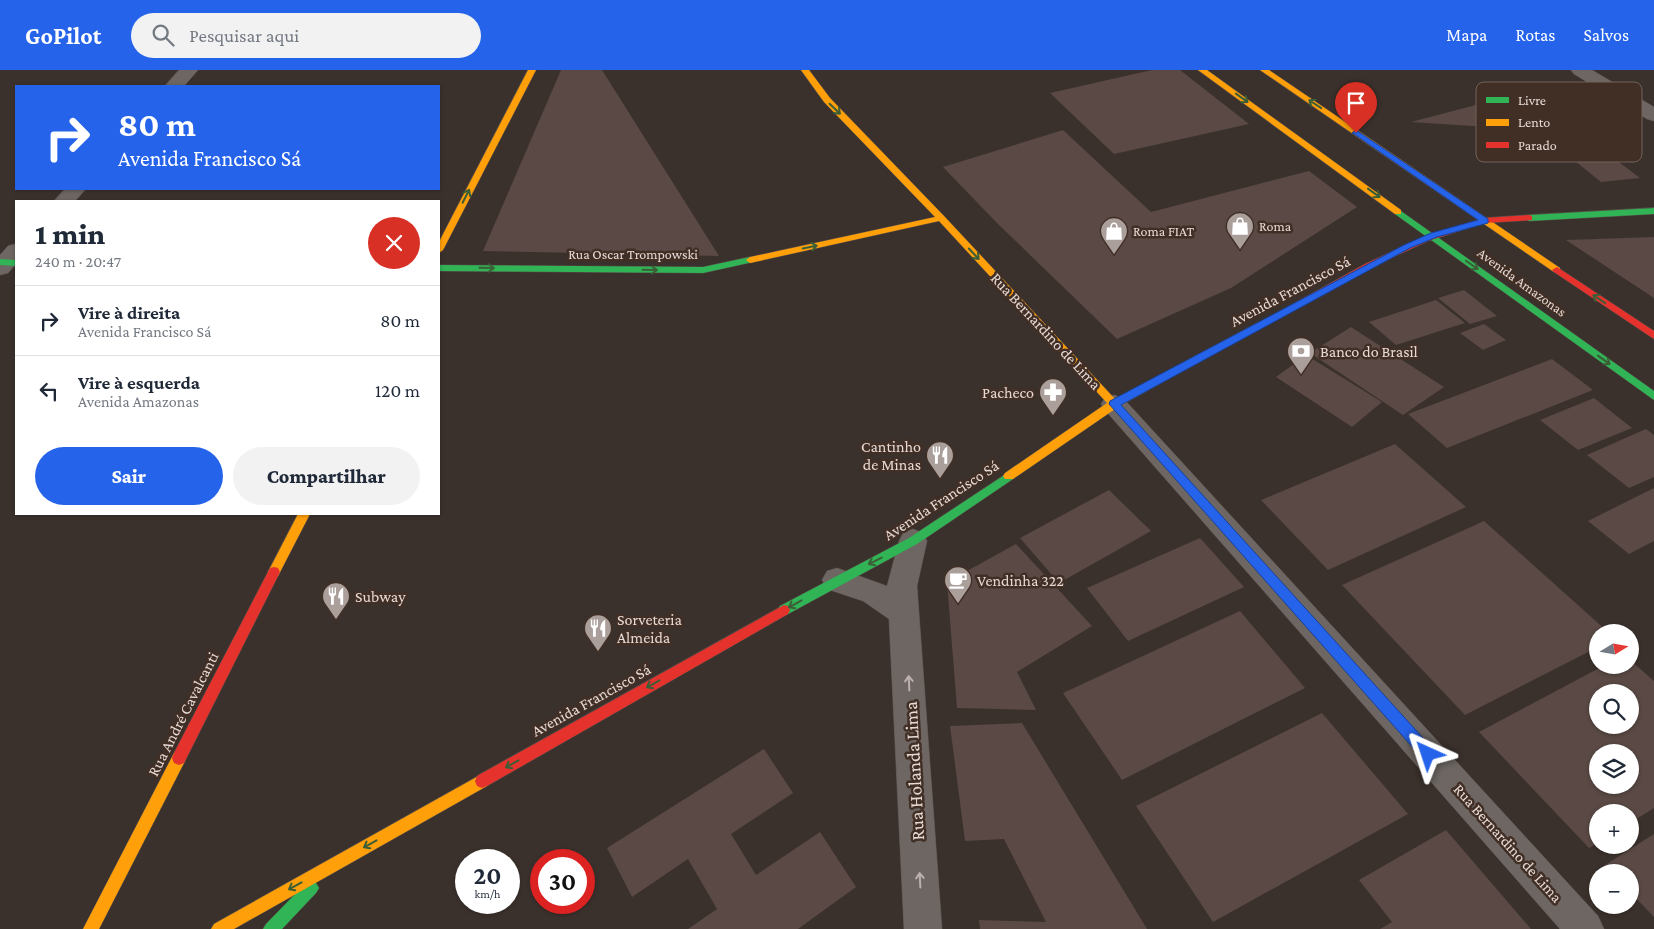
<!DOCTYPE html>
<html lang="pt">
<meta charset="utf-8">
<style>
body{margin:0;font-family:"Crimson Pro",serif;background:#f2f2f3;color:#1f2937;height:100vh;display:flex;flex-direction:column;font-size:19px;white-space:nowrap}
*{box-sizing:border-box;margin:0}
p{font-size:16px;color:#747a83}
.icon{flex:none;width:28px;height:28px;fill:none;stroke:currentColor;stroke-width:2;stroke-linecap:round;stroke-linejoin:round}
.map{position:relative;flex:1;overflow:hidden}
.details{position:absolute;left:15px;top:130px;width:425px;height:315px;display:flex;flex-direction:column;background:#fff;border-radius:0px;box-shadow:0 1px 4px #0004}
.details>*{flex:none}
.hud{position:absolute;left:15px;top:15px;width:425px;height:105px;border-radius:0px;box-shadow:0 1px 4px #0004;background:#2563eb;color:#fff;overflow:hidden}
.needle{width:32px;rotate:79deg}
.fabs{position:absolute;left:1589px;top:554px;display:grid;gap:10px}
.fabs a{display:grid;place-items:center;width:50px;height:50px;border-radius:50%;background:#fff;box-shadow:0 1px 4px #0004;font-size:25px}
.speed{position:absolute;left:455px;top:779px;display:flex;gap:10px;font-size:25px;font-weight:700;text-align:center}
.speed>*{display:grid;place-content:center;width:65px;height:65px;border-radius:50%;background:#fff;box-shadow:0 1px 4px #0004;line-height:1}
.speed small{font-size:12px;font-weight:400}
.speed .limit{border:8px solid #d22;background:#fff;color:#111}
.pin{position:absolute;display:grid;place-items:center;width:42px;height:42px;color:#fff;margin:-51px -21px;border-radius:50% 50% 50% 0;rotate:-45deg;box-shadow:0 0 5px #0007}
.pin .icon{rotate:45deg}
.me{position:absolute;width:55px;margin:-28px;rotate:318deg;stroke-linejoin:round;filter:drop-shadow(0 0 4px #0008)}
.turn{display:flex;align-items:center;gap:18px;height:105px;padding:0 20px;font-size:22px}
.turn .icon{width:65px;height:65px;stroke-width:2.5}
.turn b{display:block;font-size:35px;line-height:42px}
.round{display:grid;place-items:center;flex:none;width:52px;height:52px;border-radius:26px;background:#f2f2f3}
.headline{display:flex;align-items:center;justify-content:space-between;height:85px;padding:0 20px}
h1{font-size:30px;font-weight:800;line-height:38px}
.primary-button{display:flex;gap:10px;margin-top:auto;padding:10px 20px}
.primary-button a{flex:1;height:58px;border-radius:30px;background:#2563eb;color:#fff;font-size:20px;font-weight:800;line-height:58px;text-align:center}
.primary-button a+a{background:#f2f2f3;color:#1f2937}
ul{padding:0;list-style:none}
li{display:flex;align-items:center;gap:15px;height:70px;padding:0 20px;border-top:1px solid #e0e1e3}
li div{flex:1}
li b{display:block;font-size:19px}
li em{font-style:normal}
header{display:flex;align-items:center;gap:30px;box-sizing:border-box;height:70px;padding:0 25px;background:#2563eb;color:#fff}
header strong{font-size:24px}
nav{display:flex;gap:28px;margin-inline-start:auto;font-size:18px}
.search{width:350px;height:45px;background:#f2f2f3;display:flex;align-items:center;gap:12px;box-sizing:border-box;padding:0 18px;border-radius:28px;color:#747a83;font-size:19px}
.map>svg:first-child{display:block}
.building{fill:#5a4945;fill-rule:evenodd}
.lines{fill:none;stroke-linecap:round;stroke-linejoin:round}
.street-casing{stroke:#59504b;stroke-width:1}
.fast-casing{stroke:#59504b;stroke-width:1}
.slow-casing{stroke:#59504b;stroke-width:1}
.jam-casing{stroke:#59504b;stroke-width:1}
.street{fill:#6d6662;fill-rule:evenodd}
.fast{fill:#30b455;fill-rule:evenodd}
.slow{fill:#ff9f0a;fill-rule:evenodd}
.jam{fill:#e5322d;fill-rule:evenodd}
.oneway{stroke:#3b5e36}
.oneway2{stroke:#bcb1ad}
.route{fill:#2563eb;stroke:#184099}
.labels{text-anchor:middle;dominant-baseline:central;stroke-width:5;stroke-linejoin:round;paint-order:stroke}
.far-poi-label{font-size:14px;fill:#e6dad5;stroke:#412f26;text-anchor:start}
.far-street-label{font-size:14px;fill:#e6dad5;stroke:#412f26}
.street-label{font-size:16px;fill:#e6dad5;stroke:#412f26}
.poi-label{font-size:16px;fill:#e6dad5;stroke:#412f26;text-anchor:start}
.near-street-label{font-size:19px;fill:#e6dad5;stroke:#412f26}
.key{fill:#412f26;stroke:#73625b;stroke-width:1}
.key-label{font-size:14px;fill:#e6dad5}
</style>
<header>
<strong>GoPilot</strong>
<div class="search"><svg class="icon" aria-label="search" viewBox="0 0 24 24"><circle cx="10" cy="10" r="6"/><path d="M15 15l6 6"/></svg>Pesquisar aqui</div>
<nav><a>Mapa</a><a>Rotas</a><a>Salvos</a></nav>
</header>
<div class="map">
<svg width="1654" height="859" viewBox="0 0 1654 859">
<rect width="100%" height="100%" fill="#3b312c"/>
<g class="building">
<polygon points="561,0 602,0 719,186 483,181"/>
<polygon points="1152,0 1180,0 1249,54 1114,84 1050,23"/>
<polygon points="1491,31 1532,60 1411,52"/>
<polygon points="1063,60 1151,142 1309,101 1357,137 1231,218 1117,269 997,153 943,97"/>
<polygon points="1574,66 1595,82 1603,80 1640,108 1601,112 1548,69"/>
<polygon points="1654,167 1654,228 1566,170"/>
<polygon points="1464,220 1497,246 1470,254 1438,228"/>
<polygon points="1436,230 1465,253 1396,275 1369,252"/>
<polygon points="1484,254 1506,270 1483,280 1460,263"/>
<polygon points="1351,257 1444,317 1403,345 1310,283"/>
<polygon points="1306,285 1382,332 1352,357 1276,307"/>
<polygon points="1552,289 1593,320 1447,378 1408,344"/>
<polygon points="1594,328 1632,358 1578,380 1540,350"/>
<polygon points="1646,359 1654,365 1654,407 1629,418 1587,385"/>
<polygon points="1395,374 1466,437 1328,500 1261,430"/>
<polygon points="1654,418 1654,471 1629,484 1588,451"/>
<polygon points="1109,420 1151,461 1059,513 1020,468"/>
<polygon points="1484,451 1608,562 1598,562 1598,577 1465,645 1342,515"/>
<polygon points="1200,468 1244,517 1128,571 1087,518"/>
<polygon points="1016,474 1092,556 1017,602 1036,640 957,638 947,512"/>
<polygon points="1240,541 1305,618 1122,710 1063,623"/>
<path d="M1630,590L1654,611V738L1630,753V742H1598V773L1589,778L1479,662L1605,595H1630ZM1598,622H1630V655H1598ZM1598,682H1630V715H1598Z"/>
<polygon points="1322,643 1408,744 1213,852 1136,736"/>
<polygon points="1022,653 1147,859 980,859 979,850 1046,852 1004,769 965,771 950,656"/>
<polygon points="764,679 793,723 731,764 756,805 820,762 856,817 798,859 688,859 717,839 688,789 632,827 607,778"/>
<polygon points="1446,760 1531,859 1380,859 1392,852 1359,810"/>
<polygon points="1654,764 1654,847 1630,822 1630,802 1612,802 1605,795"/>
</g>
<g class="lines">
<g class="street-casing">
<g id="street">
<polygon points="179,0 198,0 184,16 165,16"/>
<polygon points="1571,0 1592,0 1654,37 1654,51 1647,49 1574,4"/>
<polygon points="65,119 86,119 75,131 54,131"/>
<polygon points="16,174 16,194 8,203 0,205 0,185 8,176"/>
<polygon points="1114,325 1123,328 1598,846 1604,859 1560,859 1105,340 1101,334 1105,328"/>
<polygon points="913,459 923,463 927,471 917,516 942,859 904,859 889,549 863,531 827,519 822,510 827,501 837,498 887,516 899,471 903,463"/>
</g>
</g>
<g class="fast-casing">
<g id="fast">
<polygon points="1654,138 1654,144 1529,151 1525,148 1529,145"/>
<polygon points="1398,139 1654,321 1654,330 1395,144 1395,140"/>
<polygon points="750,187 754,190 753,192 703,203 439,201 439,195 703,197"/>
<polygon points="0,189 16,190 16,196 0,195"/>
<polygon points="1009,402 1013,403 1015,406 1013,409 917,474 788,544 784,545 780,544 778,540 780,536 909,468"/>
<polygon points="311,810 316,813 319,818 316,823 282,859 263,859 266,854 306,813"/>
</g>
</g>
<g class="slow-casing">
<g id="slow">
<polygon points="528,0 536,0 443,180 439,183 439,172"/>
<polygon points="801,0 809,0 830,28 944,146 1115,329 1257,253 1263,253 1265,255 1118,337 1013,409 1005,409 1003,406 1005,403 1107,333 939,151 750,193 746,190 750,187 935,147 824,32"/>
<polygon points="1198,0 1207,0 1401,140 1401,144 1395,144"/>
<polygon points="1260,0 1269,0 1560,198 1560,202 1554,202"/>
<polygon points="298,444 310,444 278,506 274,507 270,506 268,502"/>
<polygon points="179,681 184,683 186,688 184,693 99,859 83,859 174,683"/>
<polygon points="482,704 487,706 489,711 487,716 234,859 211,859 214,854"/>
</g>
</g>
<g class="jam-casing">
<g id="jam">
<polygon points="1529,145 1532,146 1532,150 1484,153 1428,171 1372,197 1263,257 1257,257 1255,255 1365,194 1421,168 1483,148"/>
<polygon points="1557,197 1654,261 1654,269 1554,202 1552,200"/>
<polygon points="274,497 278,498 280,502 184,693 179,695 174,693 172,688 174,683 270,498"/>
<polygon points="784,535 788,536 790,540 788,544 487,716 482,718 477,716 475,711 477,706"/>
</g>
</g>
<use href="#street" class="street"/>
<use href="#fast" class="fast"/>
<use href="#slow" class="slow"/>
<use href="#jam" class="jam"/>
</g>
<defs><path id="oneway-shaft" d="M-6 0H5M1.5-3L5.5 0L1.5 3" fill="none" stroke-width="1.6" stroke-linecap="round" stroke-linejoin="round" transform="scale(1.25)"/></defs>
<g class="oneway">
<use href="#oneway-shaft" transform="translate(1242 28) rotate(36)"/>
<use href="#oneway-shaft" transform="translate(1315 34) rotate(-146)"/>
<use href="#oneway-shaft" transform="translate(835 39) rotate(44)"/>
<use href="#oneway-shaft" transform="translate(1374 123) rotate(36)"/>
<use href="#oneway-shaft" transform="translate(466 126) rotate(-63)"/>
<use href="#oneway-shaft" transform="translate(810 177) rotate(-12)"/>
<use href="#oneway-shaft" transform="translate(974 184) rotate(47)"/>
<use href="#oneway-shaft" transform="translate(1472 195) rotate(35)"/>
<use href="#oneway-shaft" transform="translate(487 198) rotate(1)"/>
<use href="#oneway-shaft" transform="translate(650 200) rotate(1)"/>
<use href="#oneway-shaft" transform="translate(1599 229) rotate(-146)"/>
<use href="#oneway-shaft" transform="translate(1604 290) rotate(36)"/>
<use href="#oneway-shaft" transform="translate(875 491) rotate(153)"/>
<use href="#oneway-shaft" transform="translate(795 534) rotate(151)"/>
<use href="#oneway-shaft" transform="translate(653 614) rotate(151)"/>
<use href="#oneway-shaft" transform="translate(512 694) rotate(151)"/>
<use href="#oneway-shaft" transform="translate(370 774) rotate(151)"/>
<use href="#oneway-shaft" transform="translate(295 816) rotate(151)"/>
</g>
<g class="oneway2">
<use href="#oneway-shaft" transform="translate(909 613) rotate(-93)"/>
<use href="#oneway-shaft" transform="translate(920 810) rotate(-93)"/>
</g>
<polygon class="route" points="1356,60 1488,149 1488,153 1437,167 1410,178 1121,335 1433,679 1435,684 1433,689 1428,691 1423,689 1109,334 1110,331 1404,175 1431,163 1478,150 1354,64 1352,63"/>
<defs>
<g id="shop-pin" transform="scale(1.4375)"><path d="M0 17L-7.5 6A9.5 9.5 0 1 1 7.5 6Z" fill="#aa9f9a" stroke="#412f26"/><path d="M-5-2.5h2.3a2.7 3.5 0 0 1 5.4 0H5L5.5 6h-11ZM-1.5-2.5h3a1.5 2.3 0 0 0-3 0Z" fill="#fff"/></g>
<g id="bank-pin" transform="scale(1.4375)"><path d="M0 17L-7.5 6A9.5 9.5 0 1 1 7.5 6Z" fill="#aa9f9a" stroke="#412f26"/><path d="M-6-4H6V4H-6ZM0-2.3a2.3 2.3 0 1 0 0 4.6a2.3 2.3 0 1 0 0-4.6Z" fill="#fff"/></g>
<g id="pharmacy-pin" transform="scale(1.4375)"><path d="M0 17L-7.5 6A9.5 9.5 0 1 1 7.5 6Z" fill="#aa9f9a" stroke="#412f26"/><path d="M-2-6h4v4h4v4h-4v4h-4v-4h-4v-4h4Z" fill="#fff"/></g>
<g id="restaurant-pin" transform="scale(1.4375)"><path d="M0 17L-7.5 6A9.5 9.5 0 1 1 7.5 6Z" fill="#aa9f9a" stroke="#412f26"/><path d="M-5-6h1v4h1v-4h1v4h1v-4h1v5L-1.5 .5V6h-2V.5L-5-1ZM5-6V6H3V1.5H1.5Q1.5-4 5-6Z" fill="#fff"/></g>
<g id="cafe-pin" transform="scale(1.4375)"><path d="M0 17L-7.5 6A9.5 9.5 0 1 1 7.5 6Z" fill="#aa9f9a" stroke="#412f26"/><path d="M-5.5-4.5H6V0H3Q3 3.5 0 3.5H-2.5Q-5.5 3.5-5.5 0ZM3-3.2v2h1.7v-2ZM-6 4.5H4V6H-6Z" fill="#fff"/></g>
</defs>
<g fill-rule="evenodd">
<use href="#shop-pin" x="1240" y="156"/>
<use href="#shop-pin" x="1114" y="161"/>
<use href="#bank-pin" x="1301" y="281"/>
<use href="#pharmacy-pin" x="1053" y="322"/>
<use href="#restaurant-pin" x="940" y="385"/>
<use href="#cafe-pin" x="958" y="510"/>
<use href="#restaurant-pin" x="336" y="526"/>
<use href="#restaurant-pin" x="598" y="558"/>
</g>
<g class="labels">
<g class="far-poi-label">
<text x="1259" y="156">Roma</text>
<text x="1133" y="161">Roma FIAT</text>
</g>
<g class="far-street-label">
<text x="633" y="184">Rua Oscar Trompowski</text>
<text transform="translate(1522 212) rotate(36)">Avenida Amazonas</text>
</g>
<g class="street-label">
<text transform="translate(1290 221) rotate(-28)">Avenida Francisco Sá</text>
<text transform="translate(1046 261) rotate(47)">Rua Bernardino de Lima</text>
<text transform="translate(941 430) rotate(-33)">Avenida Francisco Sá</text>
<text transform="translate(591 630) rotate(-29)">Avenida Francisco Sá</text>
<text transform="translate(183 644) rotate(-63)">Rua André Cavalcanti</text>
<text transform="translate(1508 773) rotate(48)">Rua Bernardino de Lima</text>
</g>
<g class="poi-label">
<text x="1320" y="281">Banco do Brasil</text>
<text x="1034" y="322" text-anchor="end">Pacheco</text>
<text x="921" y="376" text-anchor="end">Cantinho<tspan x="921" dy="18">de Minas</tspan></text>
<text x="977" y="510">Vendinha 322</text>
<text x="355" y="526">Subway</text>
<text x="617" y="549">Sorveteria<tspan x="617" dy="18">Almeida</tspan></text>
</g>
<g class="near-street-label">
<text transform="translate(914 701) rotate(-93)">Rua Holanda Lima</text>
</g>
</g>
<rect x="1476" y="12" width="166" height="80" rx="8" class="key"/>
<rect x="1486" y="27" width="23" height="6" fill="#30b455"/>
<rect x="1486" y="49" width="23" height="7" fill="#ff9f0a"/>
<rect x="1486" y="72" width="23" height="6" fill="#e5322d"/>
<g class="key-label">
<text x="1518" y="35">Livre</text>
<text x="1518" y="57">Lento</text>
<text x="1518" y="80">Parado</text>
</g>
</svg>
<div class="fabs">
<a><svg class="needle" viewBox="-14 -14 28 28"><path d="M0-13l5 13h-10z" fill="#e53935"/><path d="M0 13l5-13h-10z" fill="#747a83"/></svg></a>
<a><svg class="icon" aria-label="search" viewBox="0 0 24 24"><circle cx="10" cy="10" r="6"/><path d="M15 15l6 6"/></svg></a>
<a><svg class="icon" aria-label="layers" viewBox="0 0 24 24"><path d="M12 4l9 5-9 5-9-5zM3 14l9 5 9-5"/></svg></a>
<a>+</a>
<a>−</a>
</div>
<div class="speed"><div>20<small>km/h</small></div><div class="limit">30</div></div>
<div class="pin" style="left:1356px;top:63px;background:#d93025"><svg class="icon" aria-label="arrive" viewBox="0 0 24 24"><path d="M6 21V4h12l-3 4 3 4H6"/></svg></div>
<svg class="me" style="left:1428px;top:684px" viewBox="-20 -20 40 40"><path d="M0-17L14 15 0 8-14 15z" fill="#2563eb" stroke="#fff" stroke-width="4"/></svg>
<div class="hud">
<div class="turn"><svg class="icon" aria-label="right" viewBox="0 0 24 24"><path d="M7 20v-9h11M14 6l5 5-5 5"/></svg><div><b>80 m</b>Avenida Francisco Sá</div></div>
</div>
<section class="details">
<div class="headline"><div><h1>1 min</h1><p>240 m · 20:47</p></div><a class="round" style="background:#d93025;color:#fff"><svg class="icon" aria-label="close" viewBox="0 0 24 24"><path d="M6 6l12 12M18 6L6 18"/></svg></a></div>
<ul>
<li><svg class="icon" aria-label="right" viewBox="0 0 24 24"><path d="M7 20v-9h11M14 6l5 5-5 5"/></svg><div><b>Vire à direita</b><p>Avenida Francisco Sá</p></div><em>80 m</em></li>
<li><svg class="icon" aria-label="left" viewBox="0 0 24 24"><path d="M17 20v-9H6M10 6l-5 5 5 5"/></svg><div><b>Vire à esquerda</b><p>Avenida Amazonas</p></div><em>120 m</em></li>
</ul>
<div class="primary-button"><a>Sair</a><a>Compartilhar</a></div>
</section>
</div>
